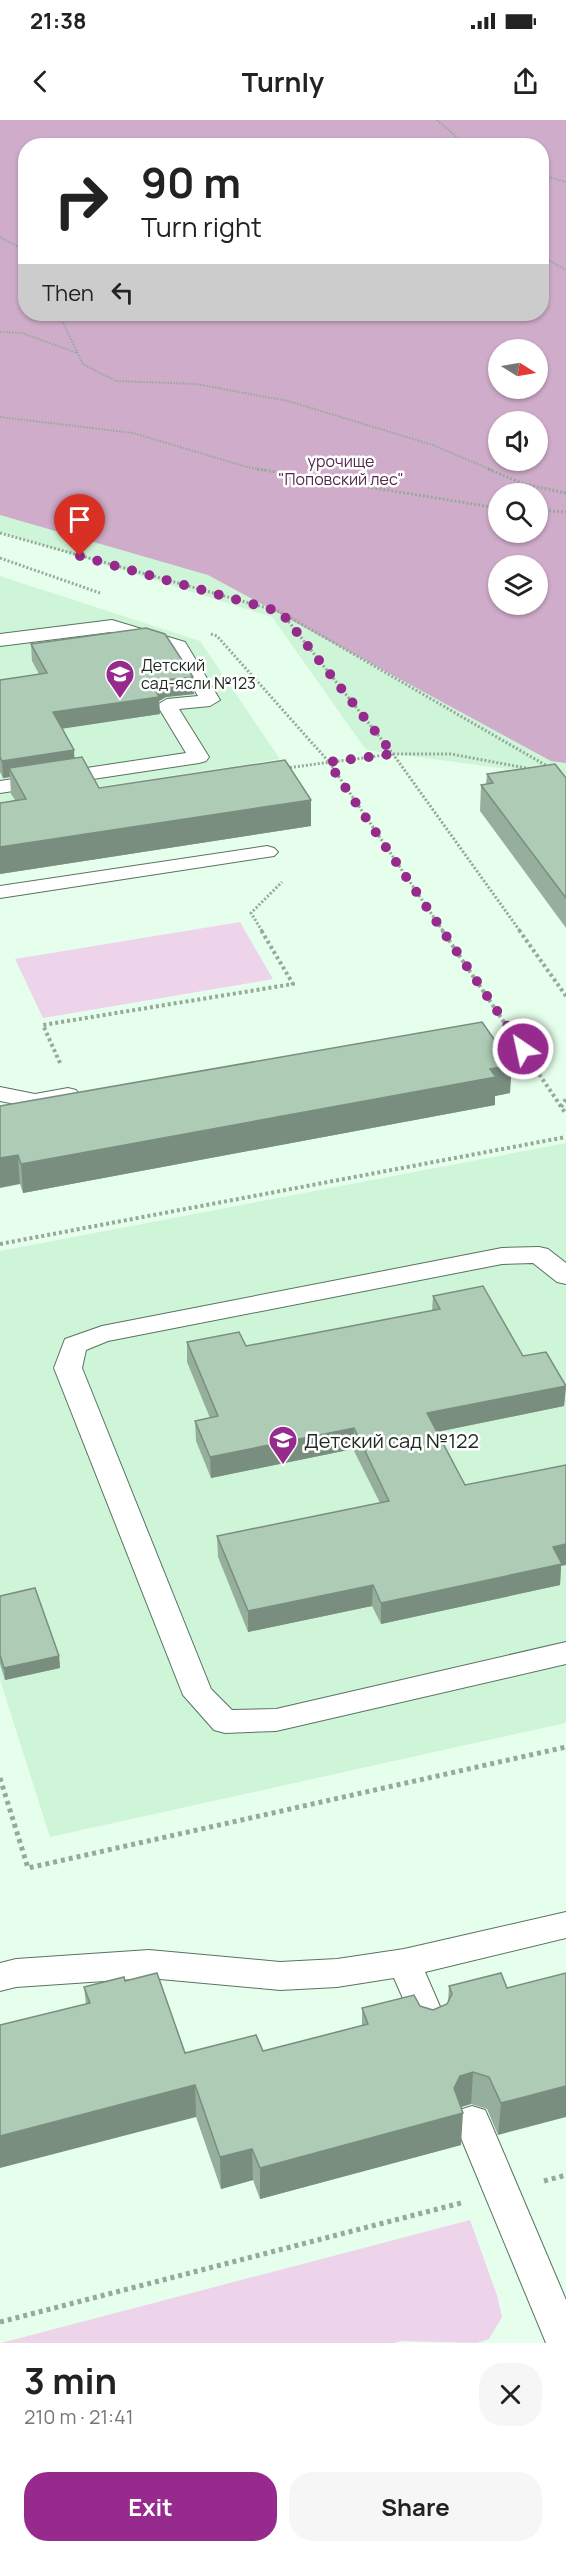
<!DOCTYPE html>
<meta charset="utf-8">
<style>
body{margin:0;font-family:Manrope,sans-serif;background:#f6f6f6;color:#222;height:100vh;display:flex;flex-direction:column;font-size:22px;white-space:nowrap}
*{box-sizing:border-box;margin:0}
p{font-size:20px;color:#767676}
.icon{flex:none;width:33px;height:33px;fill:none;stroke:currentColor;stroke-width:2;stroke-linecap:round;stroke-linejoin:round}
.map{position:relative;height:2223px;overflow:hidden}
.drawer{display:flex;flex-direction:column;background:#fff;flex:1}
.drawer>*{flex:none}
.top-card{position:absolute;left:18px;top:18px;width:531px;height:183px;border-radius:24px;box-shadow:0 2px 4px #0004;background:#fff;color:#222;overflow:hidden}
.needle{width:39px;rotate:101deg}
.tools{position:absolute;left:488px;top:219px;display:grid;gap:12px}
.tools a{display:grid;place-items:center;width:60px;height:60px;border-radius:50%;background:#fff;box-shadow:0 2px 4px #0004;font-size:30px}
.pin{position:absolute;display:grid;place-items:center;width:51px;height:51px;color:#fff;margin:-62px -26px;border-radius:50% 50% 50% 0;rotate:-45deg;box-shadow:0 0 6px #0007}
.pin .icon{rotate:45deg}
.me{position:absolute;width:66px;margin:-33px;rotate:326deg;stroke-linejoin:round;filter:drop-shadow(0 0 4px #0008)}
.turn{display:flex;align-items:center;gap:21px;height:126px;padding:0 24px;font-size:27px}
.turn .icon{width:78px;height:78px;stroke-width:2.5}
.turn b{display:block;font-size:42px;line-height:51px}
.then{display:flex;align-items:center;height:57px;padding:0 24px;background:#0003;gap:12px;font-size:22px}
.round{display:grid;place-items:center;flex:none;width:63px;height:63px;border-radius:24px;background:#f6f6f6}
.overview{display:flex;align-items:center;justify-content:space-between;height:102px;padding:0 24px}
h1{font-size:36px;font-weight:700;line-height:45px}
.cta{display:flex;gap:12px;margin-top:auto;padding:12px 24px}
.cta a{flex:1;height:69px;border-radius:24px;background:#962b8d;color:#fff;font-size:24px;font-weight:700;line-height:69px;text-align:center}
.cta a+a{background:#f6f6f6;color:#222}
.status{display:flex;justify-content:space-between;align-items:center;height:42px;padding:0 30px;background:#fff;direction:ltr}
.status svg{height:16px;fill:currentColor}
header{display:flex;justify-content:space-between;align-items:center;height:78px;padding:0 24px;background:#fff;font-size:27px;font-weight:700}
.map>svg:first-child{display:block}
.built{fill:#cff5d9}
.green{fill:#eed4ea}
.forest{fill:#cfacc9;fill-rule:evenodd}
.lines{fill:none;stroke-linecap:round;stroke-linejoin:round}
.lane-casing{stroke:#58735f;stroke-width:2}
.path-far3{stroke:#96a99b;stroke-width:2;stroke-dasharray:1.5 1.5;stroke-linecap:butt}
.path-far2{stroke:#96a99b;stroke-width:3;stroke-dasharray:2 2;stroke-linecap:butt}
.path-far1{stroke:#96a99b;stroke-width:4;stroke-dasharray:3 3;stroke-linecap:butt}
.path{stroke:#96a99b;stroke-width:5;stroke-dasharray:4 4;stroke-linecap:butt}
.lane{fill:#fff;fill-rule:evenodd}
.wall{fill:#95af9c}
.shaded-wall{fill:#798e7f}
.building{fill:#adcbb5;stroke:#798e7f;stroke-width:1.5}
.route{stroke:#962b8d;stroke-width:10;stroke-dasharray:0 18}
.labels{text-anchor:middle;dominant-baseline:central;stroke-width:5;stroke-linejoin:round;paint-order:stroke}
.far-park-label{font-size:16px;fill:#53274e;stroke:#fff}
.far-poi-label{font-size:16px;fill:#202b23;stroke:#fff;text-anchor:start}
.poi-label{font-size:20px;fill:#202b23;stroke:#fff;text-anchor:start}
</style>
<div class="status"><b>21:38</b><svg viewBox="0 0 49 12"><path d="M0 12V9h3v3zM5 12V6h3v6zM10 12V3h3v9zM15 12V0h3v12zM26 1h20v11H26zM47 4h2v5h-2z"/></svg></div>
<header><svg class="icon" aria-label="back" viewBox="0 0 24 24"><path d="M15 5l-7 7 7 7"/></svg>Turnly<svg class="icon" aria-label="share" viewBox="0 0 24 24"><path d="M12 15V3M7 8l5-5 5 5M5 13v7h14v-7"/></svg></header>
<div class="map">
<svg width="566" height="2223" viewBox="0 0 566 2223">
<rect width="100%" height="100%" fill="#e6ffec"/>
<g class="built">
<polygon points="0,348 566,567 566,657 366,630 272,497 0,412"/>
<polygon points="0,456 200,521 280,639 0,682"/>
<polygon points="566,1023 566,1603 50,1717 0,1560 0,1131"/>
</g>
<g class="green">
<polygon points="240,802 273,859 43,898 15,839"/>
<polygon points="470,2100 497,2175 502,2197 489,2219 477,2223 402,2221 394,2223 1,2223"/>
</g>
<path class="forest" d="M0,0H566V643L551,641L208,455L0,395ZM26,26H542V194H26ZM498,230H537V268H498ZM498,302H537V340H498ZM498,374H537V412H498ZM498,446H537V484H498Z"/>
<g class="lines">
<g class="lane-casing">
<g id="lane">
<polygon points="112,500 185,522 220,580 210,586 179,589 209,637 206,641 199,643 0,673 0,661 186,633 157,585 167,579 198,576 171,530 111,512 0,526 0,514"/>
<polygon points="267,726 274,728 278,732 274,736 0,778 0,766"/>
<polygon points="0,967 35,974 68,968 76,970 80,975 76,980 35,988 0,981"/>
<polygon points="539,1127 548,1129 566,1143 566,1164 557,1162 533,1143 502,1144 108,1221 86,1230 82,1248 211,1569 232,1590 276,1589 566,1522 566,1544 276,1611 225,1613 214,1610 183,1575 54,1248 65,1219 102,1206 502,1128"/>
<polygon points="566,1792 566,1818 425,1852 448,1905 443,1915 431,1919 419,1915 394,1858 337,1867 280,1870 149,1858 16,1867 0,1871 0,1843 16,1839 149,1830 280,1842 337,1839 404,1829"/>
<polygon points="472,1986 485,1990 490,2001 566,2180 566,2223 546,2223 454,2001 459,1990"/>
</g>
</g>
<g class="path-far3">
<polyline points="437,0 467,26"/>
<polyline points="542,55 566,62"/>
<polyline points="0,117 26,131"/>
<polyline points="542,131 547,139 566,150"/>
<polyline points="59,194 83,244 116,261 196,264 288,281 433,325 492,350"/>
<polyline points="0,212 22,213 77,233"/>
<polyline points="0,297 133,313 247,347 266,350"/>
</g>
<g class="path-far2">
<polyline points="257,349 498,388"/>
<polyline points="488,349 524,364 566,373"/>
<polyline points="537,390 566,392"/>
<polyline points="0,413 281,492 393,634 520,811"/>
<polyline points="0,438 100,473"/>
<polyline points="284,494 547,646"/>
<polyline points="211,514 217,516 329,642 443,811"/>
<polyline points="286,648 393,634 451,634 531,649"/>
<polyline points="262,811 251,793 282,762"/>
</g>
<g class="path-far1">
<polyline points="442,810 566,994"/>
<polyline points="519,810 566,876"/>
<polyline points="60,943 43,905 293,864 261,810"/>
<polyline points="561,987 566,979"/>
<polyline points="0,1124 566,1017"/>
</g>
<g class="path">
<polyline points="0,1658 28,1748 566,1627"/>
<polyline points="544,2061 566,2055"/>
<polyline points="0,2202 461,2083"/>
</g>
<use href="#lane" class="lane"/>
</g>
<g class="wall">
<polygon points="31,524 193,557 194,574 166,577 159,581 160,594 62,608 74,630 74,638 99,668 311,706 0,754 0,683 15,680 11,674 10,657 3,658 0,652 0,560 39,554 32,541"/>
<polygon points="487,654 566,658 566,808 480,691 481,665 486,664"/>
<polygon points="510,973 495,976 495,985 23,1073 20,1064 0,986"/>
<polygon points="433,1176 523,1236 566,1266 564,1286 437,1312 465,1365 561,1446 560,1465 381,1504 372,1486 248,1512 218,1437 217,1416 380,1383 353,1329 211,1358 196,1321 195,1301 210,1298 187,1242 187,1222 246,1226 432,1191"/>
<polygon points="0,1476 59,1536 60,1548 5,1560 0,1544"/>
<polygon points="566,1853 498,2015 487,1989 471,1984 461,1987 461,2025 260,2079 253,2060 221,2069 196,1997 86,1884 84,1867 125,1861 185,1933 263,1931 362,1906 362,1888 420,1886 433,1890 447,1884 448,1882 449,1866 507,1868"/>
</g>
<g class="shaded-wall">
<polygon points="193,557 194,574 166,577 159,581 160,594 54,610 53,592 154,567 165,560"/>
<polygon points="74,630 75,648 9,648 10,657 3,658 2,641"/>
<polygon points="311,680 311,706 0,754 0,727"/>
<polygon points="512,945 510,973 495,976 495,985 23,1073 21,1044"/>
<polygon points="18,1035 20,1064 0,1068 0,1038"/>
<polygon points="566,1266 564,1286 427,1314 427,1293"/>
<polygon points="354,1308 353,1329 211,1358 210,1337"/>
<polygon points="566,1424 566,1445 561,1446 560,1465 381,1504 381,1483 553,1427"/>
<polygon points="373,1465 372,1486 248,1512 248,1491"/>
<polygon points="59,1536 60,1548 5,1560 4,1548"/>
<polygon points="473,1952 471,1984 458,1988 463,1993 461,2025 260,2079 260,2048 454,1968 460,1956"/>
<polygon points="195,1965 196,1997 0,2048 0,2016"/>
<polygon points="566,1966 566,1997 498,2015 501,1983"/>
<polygon points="252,2029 253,2060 221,2069 220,2037"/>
</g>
<g class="building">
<polygon points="146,508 165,514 193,557 165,560 154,567 159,577 53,592 74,630 2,641 0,637 0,560 47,553 31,524"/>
<polygon points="82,637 99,668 285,640 311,680 0,727 0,683 26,679 9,648"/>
<polygon points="555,644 566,658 566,778 481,665 493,663 487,654"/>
<polygon points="482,902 512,945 490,949 496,957 21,1044 18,1035 0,1038 0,986"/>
<polygon points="483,1166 523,1236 546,1232 566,1266 427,1293 465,1365 566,1345 566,1424 553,1427 562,1444 381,1483 373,1465 248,1491 217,1416 389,1381 354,1308 210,1337 195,1301 218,1296 187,1222 239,1212 246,1226 341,1208 440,1189 433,1176"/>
<polygon points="35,1468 59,1536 4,1548 0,1535 0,1476"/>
<polygon points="157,1853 185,1933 256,1915 263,1931 368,1904 362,1888 414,1875 420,1886 433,1890 447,1884 452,1874 449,1866 501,1853 507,1868 566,1853 566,1966 501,1983 489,1957 473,1952 460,1956 454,1968 463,1993 260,2048 252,2029 220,2037 195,1965 0,2016 0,1905 90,1883 84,1867 124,1857 125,1861"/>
</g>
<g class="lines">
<polyline class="route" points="80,436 281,492 393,634 328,642 523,929"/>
</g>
<defs>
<g id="school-pin" transform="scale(1.5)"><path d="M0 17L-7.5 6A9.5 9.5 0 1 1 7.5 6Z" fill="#962b8d" stroke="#fff"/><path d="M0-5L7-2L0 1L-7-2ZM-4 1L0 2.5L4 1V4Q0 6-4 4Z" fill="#fff"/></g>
</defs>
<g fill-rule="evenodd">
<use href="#school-pin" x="120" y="554"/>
<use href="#school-pin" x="283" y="1320"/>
</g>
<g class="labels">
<g class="far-park-label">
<text x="341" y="341">урочище<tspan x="341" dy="18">"Поповский лес"</tspan></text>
</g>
<g class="far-poi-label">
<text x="141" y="545">Детский<tspan x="141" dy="18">сад-ясли №123</tspan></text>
</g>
<g class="poi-label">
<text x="304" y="1320">Детский сад №122</text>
</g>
</g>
</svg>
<div class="tools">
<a><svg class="needle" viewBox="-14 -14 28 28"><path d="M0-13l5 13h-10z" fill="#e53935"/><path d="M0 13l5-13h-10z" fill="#767676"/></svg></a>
<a><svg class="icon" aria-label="sound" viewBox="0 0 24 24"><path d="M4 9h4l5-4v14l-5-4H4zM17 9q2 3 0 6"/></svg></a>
<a><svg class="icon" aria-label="search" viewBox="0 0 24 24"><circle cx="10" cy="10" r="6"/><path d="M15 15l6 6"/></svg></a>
<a><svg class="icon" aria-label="layers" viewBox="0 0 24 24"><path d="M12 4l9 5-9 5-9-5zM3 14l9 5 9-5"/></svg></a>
</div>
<div class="pin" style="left:80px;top:436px;background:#d93025"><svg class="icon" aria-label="arrive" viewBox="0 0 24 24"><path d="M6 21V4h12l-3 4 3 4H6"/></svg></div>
<svg class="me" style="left:523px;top:929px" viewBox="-20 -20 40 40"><circle r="17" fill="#962b8d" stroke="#fff" stroke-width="3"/><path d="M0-11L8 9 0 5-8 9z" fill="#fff"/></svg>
<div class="top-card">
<div class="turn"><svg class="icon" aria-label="right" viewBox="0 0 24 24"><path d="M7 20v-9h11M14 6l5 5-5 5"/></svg><div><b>90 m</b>Turn right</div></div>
<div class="then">Then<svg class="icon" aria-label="left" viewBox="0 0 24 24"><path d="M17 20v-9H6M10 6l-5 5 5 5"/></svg></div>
</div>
</div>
<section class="drawer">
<div class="overview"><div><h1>3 min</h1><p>210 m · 21:41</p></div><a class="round"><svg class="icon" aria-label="close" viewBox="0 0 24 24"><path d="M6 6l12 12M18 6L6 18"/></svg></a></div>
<div class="cta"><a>Exit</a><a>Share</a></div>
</section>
